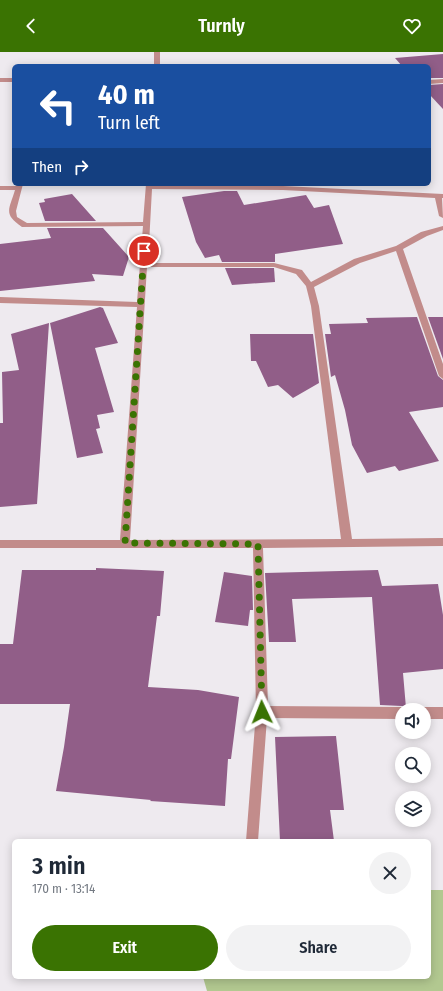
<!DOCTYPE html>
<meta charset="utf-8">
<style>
body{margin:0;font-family:"Fira Sans Condensed",sans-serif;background:#f2f2f3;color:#1f2937;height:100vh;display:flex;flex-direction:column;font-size:15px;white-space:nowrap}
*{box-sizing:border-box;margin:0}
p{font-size:13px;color:#747a83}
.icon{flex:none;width:22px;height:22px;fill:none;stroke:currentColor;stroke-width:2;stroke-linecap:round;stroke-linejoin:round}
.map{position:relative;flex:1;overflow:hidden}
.side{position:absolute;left:12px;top:787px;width:419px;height:140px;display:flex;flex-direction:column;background:#fff;border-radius:6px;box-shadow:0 2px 10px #0003}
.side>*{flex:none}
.guide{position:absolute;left:12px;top:12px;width:419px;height:122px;border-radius:6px;box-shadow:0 2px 10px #0003;background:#1a4fa0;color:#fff;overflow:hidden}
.buttons{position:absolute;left:395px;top:651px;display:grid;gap:8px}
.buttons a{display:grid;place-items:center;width:36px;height:36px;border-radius:50%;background:#fff;box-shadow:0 2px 10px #0003;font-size:20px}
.pin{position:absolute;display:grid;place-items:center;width:34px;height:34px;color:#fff;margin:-17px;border:2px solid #fff;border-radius:50%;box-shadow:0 1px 4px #0007}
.me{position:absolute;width:44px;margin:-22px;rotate:358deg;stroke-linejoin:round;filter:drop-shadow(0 0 3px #0008)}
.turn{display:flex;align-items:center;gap:14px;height:84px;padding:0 20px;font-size:18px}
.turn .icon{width:52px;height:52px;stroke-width:2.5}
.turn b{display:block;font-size:28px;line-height:34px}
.then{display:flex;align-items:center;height:38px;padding:0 20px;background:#0003;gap:8px;font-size:15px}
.round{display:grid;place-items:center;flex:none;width:42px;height:42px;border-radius:21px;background:#f2f2f3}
.headline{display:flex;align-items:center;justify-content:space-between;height:68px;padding:0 20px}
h1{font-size:24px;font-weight:600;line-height:30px}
.action{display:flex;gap:8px;margin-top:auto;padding:8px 20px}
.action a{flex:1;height:46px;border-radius:24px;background:#3a7302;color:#fff;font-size:16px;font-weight:600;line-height:46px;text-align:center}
.action a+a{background:#f2f2f3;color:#1f2937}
header{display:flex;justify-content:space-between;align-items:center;height:52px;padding:0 20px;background:#3a7302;color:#fff;font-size:18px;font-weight:600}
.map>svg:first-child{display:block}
.green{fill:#b2c890}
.building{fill:#915e88}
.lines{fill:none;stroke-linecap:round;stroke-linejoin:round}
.minor{fill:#c28c8b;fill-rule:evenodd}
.route{stroke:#3a7302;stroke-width:7;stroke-dasharray:0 12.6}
</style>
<header><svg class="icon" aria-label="back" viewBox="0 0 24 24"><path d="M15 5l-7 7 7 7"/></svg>Turnly<svg class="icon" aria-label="heart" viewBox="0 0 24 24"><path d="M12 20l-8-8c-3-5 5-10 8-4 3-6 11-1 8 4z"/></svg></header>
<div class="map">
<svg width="443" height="939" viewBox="0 0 443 939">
<rect width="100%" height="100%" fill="#eeeaef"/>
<polygon class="green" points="429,838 443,838 443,939 207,939 203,925 429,925"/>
<g class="building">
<polygon points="443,2 443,26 429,26 429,14 402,14 395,6"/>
<polygon points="443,32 443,57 429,42 429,33"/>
<polygon points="224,139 237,139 244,153 306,143 314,156 329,153 343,192 275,202 275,210 222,210 219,203 205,206 196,190 182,145"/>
<polygon points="72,142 96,169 45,169 39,151 45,150 44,147"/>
<polygon points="47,176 103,176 129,205 123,224 92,222 95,229 0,239 0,192 51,186"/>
<polygon points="225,216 274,216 275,230 232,233"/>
<polygon points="100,255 103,256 118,291 95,296 114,360 97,363 100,376 96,377 103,401 77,406 50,271"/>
<polygon points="417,265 438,324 443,328 443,355 409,360 439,409 399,419 395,414 367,421 352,393 345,358 335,323 331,325 325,282 331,282 329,272 368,271 366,266"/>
<polygon points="428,265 443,265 443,307"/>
<polygon points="49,271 37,452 0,455 0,371 3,371 2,320 19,318 11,282"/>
<polygon points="250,282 313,282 319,331 293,346 278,333 268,335 256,309 251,309"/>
<polygon points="96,516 164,519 160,564 157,564 148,635 198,638 239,645 231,707 228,707 225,754 150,749 151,748 56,739 64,695 70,652 0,652 0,592 13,592 22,518 96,518"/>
<polygon points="378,518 382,534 438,532 443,563 443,617 403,621 406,656 402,654 380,653 372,545 292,547 296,590 269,590 265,521"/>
<polygon points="224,520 252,524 253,558 250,558 248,574 215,570"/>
<polygon points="336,684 344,758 330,758 334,789 280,789 275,685"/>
</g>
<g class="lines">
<g class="minor">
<rect x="154" y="0" width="6" height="14"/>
<rect x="0" y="26" width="14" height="4"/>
<polygon points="443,27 443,31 429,32 429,28"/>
<path d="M17,132H23L16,159L17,165L27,171L143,170L146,132L283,134L443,142V146H442L443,166L439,164L435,146L283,138L152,137L148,211H274L302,218L311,230L354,207L396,194L421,180L443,174V178L427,184L403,197L443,312V327L439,324L396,199L360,211L314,235L319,254L352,487L443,486V494L263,496L268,654L402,655L407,658H402V667L267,666L258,789H246L256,660L253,496H0V488H120L137,255L0,251V245L137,250L143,174L22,175C3,162 9,158 15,138H0V134H16ZM147,215H274L296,222L306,234L311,254L341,487L130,488Z"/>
<polygon points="424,655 443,655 443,667 424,667 424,658 419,658"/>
</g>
</g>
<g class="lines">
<polyline class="route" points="144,199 125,491 258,492 262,660"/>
</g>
</svg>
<div class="buttons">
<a><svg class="icon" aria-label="sound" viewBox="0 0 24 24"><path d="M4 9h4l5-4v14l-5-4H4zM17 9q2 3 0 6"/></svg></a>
<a><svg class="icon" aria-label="search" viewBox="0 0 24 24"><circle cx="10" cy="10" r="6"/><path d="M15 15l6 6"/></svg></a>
<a><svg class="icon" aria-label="layers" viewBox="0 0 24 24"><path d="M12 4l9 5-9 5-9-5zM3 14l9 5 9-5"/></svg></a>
</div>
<div class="pin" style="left:144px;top:199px;background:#d93025"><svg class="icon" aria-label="arrive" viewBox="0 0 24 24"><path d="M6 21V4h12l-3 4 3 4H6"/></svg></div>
<svg class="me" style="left:262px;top:660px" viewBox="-20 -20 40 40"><path d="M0-17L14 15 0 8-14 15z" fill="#3a7302" stroke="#fff" stroke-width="4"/></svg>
<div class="guide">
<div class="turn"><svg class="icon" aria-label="left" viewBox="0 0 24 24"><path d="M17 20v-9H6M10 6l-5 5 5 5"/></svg><div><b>40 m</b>Turn left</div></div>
<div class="then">Then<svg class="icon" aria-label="right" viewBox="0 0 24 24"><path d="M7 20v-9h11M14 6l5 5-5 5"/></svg></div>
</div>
<section class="side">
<div class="headline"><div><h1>3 min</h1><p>170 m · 13:14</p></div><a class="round"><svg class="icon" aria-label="close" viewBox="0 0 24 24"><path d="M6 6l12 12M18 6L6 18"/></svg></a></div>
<div class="action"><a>Exit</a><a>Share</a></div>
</section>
</div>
